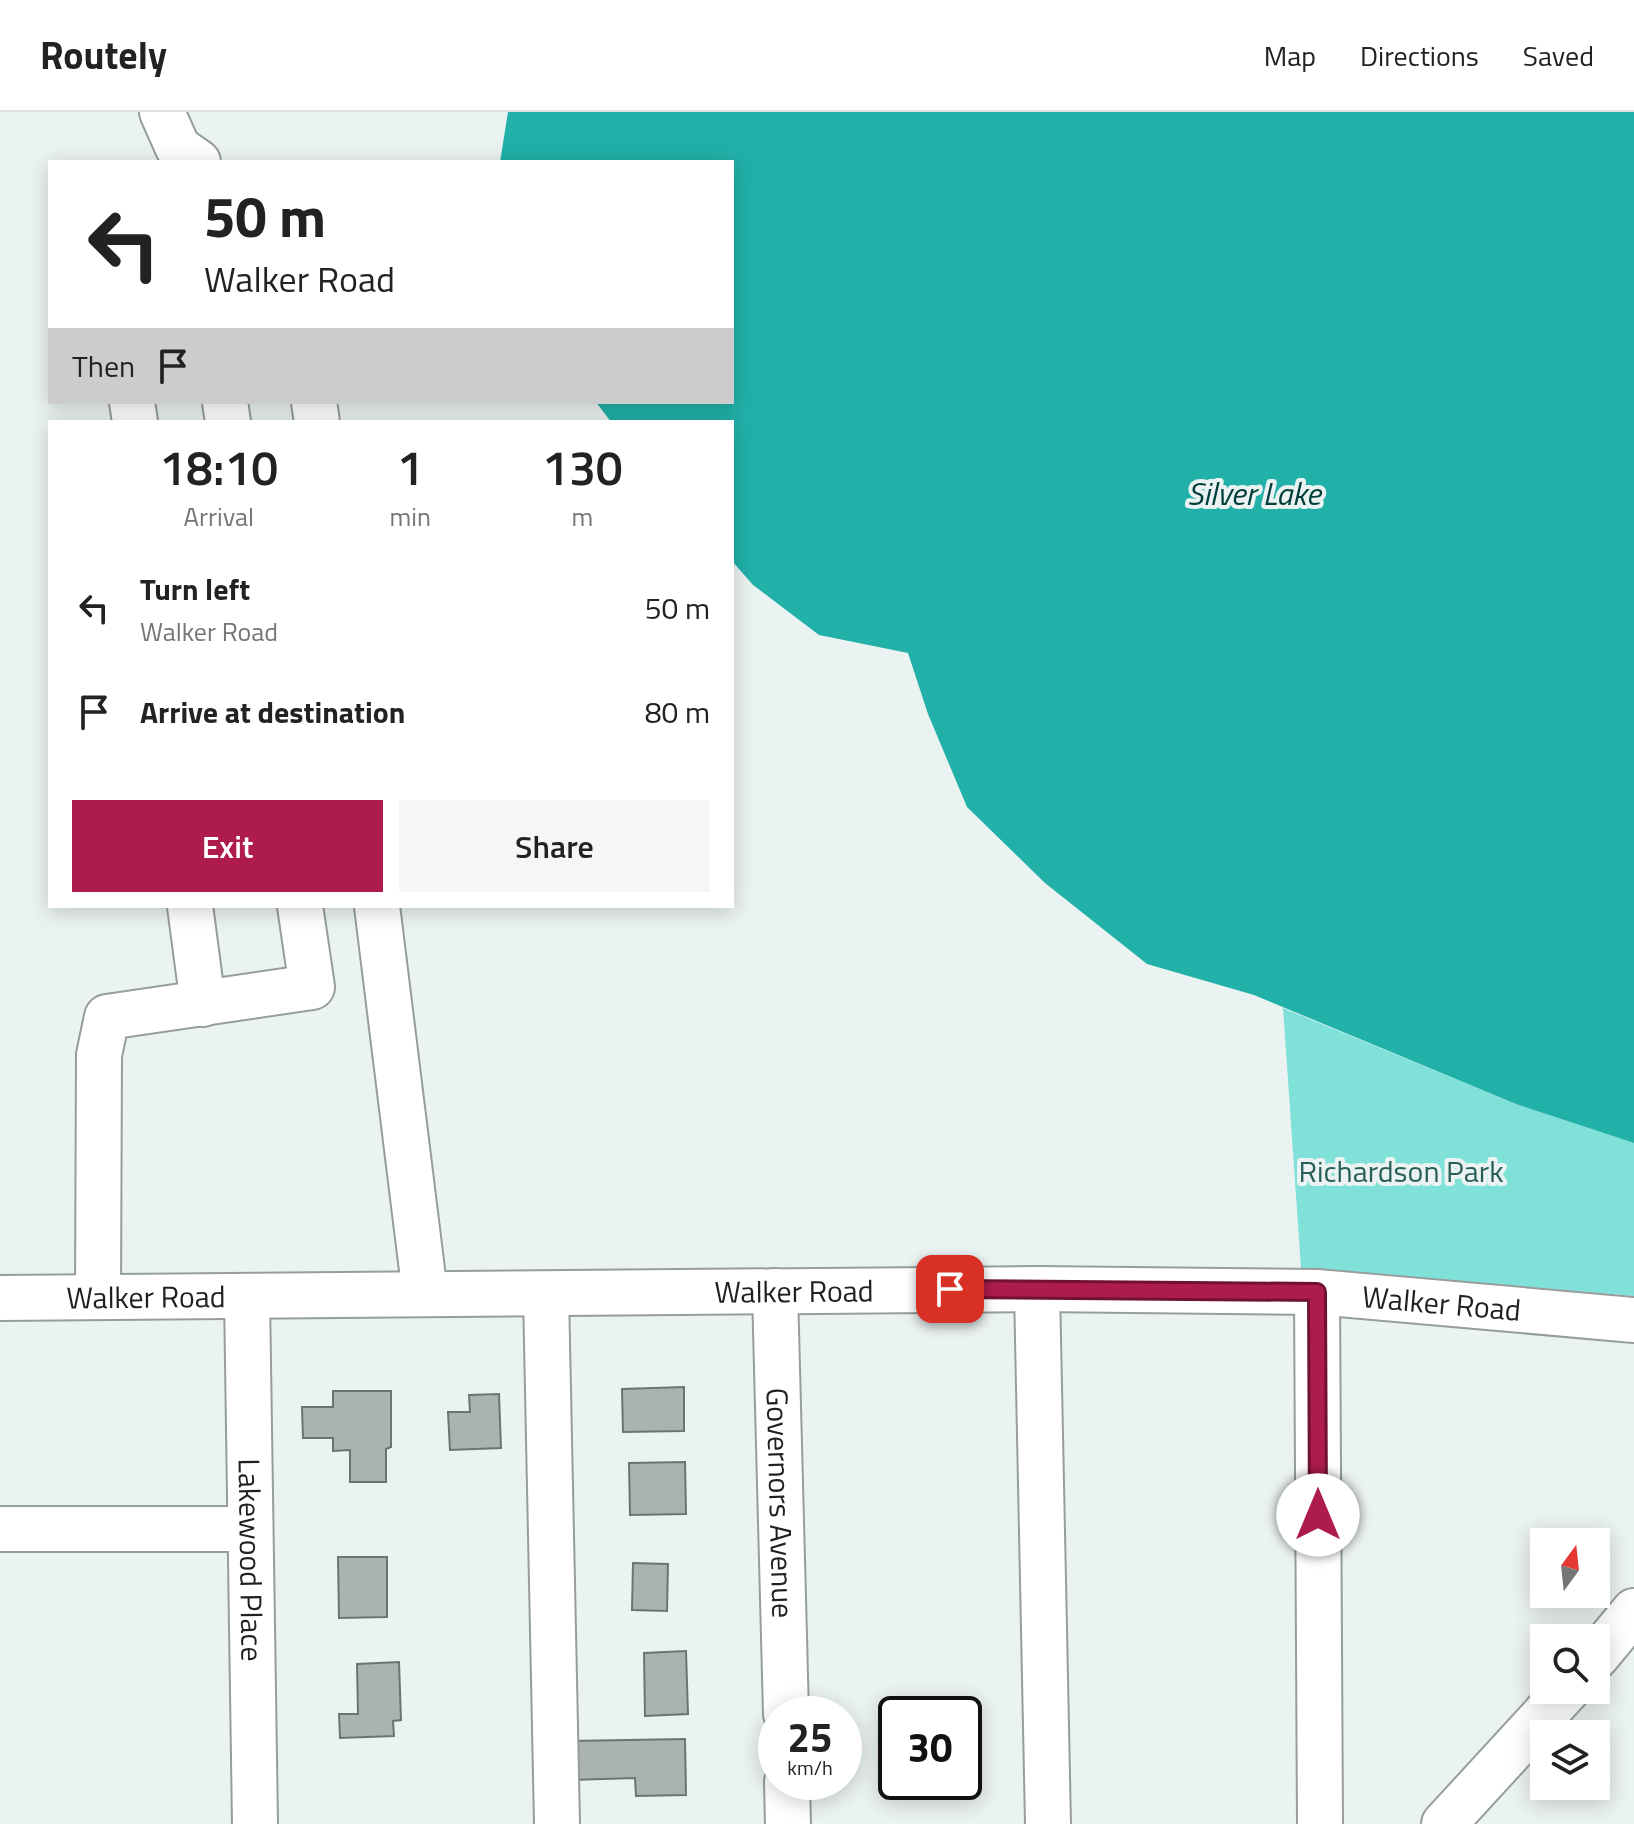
<!DOCTYPE html>
<style>
body{margin:0;font-family:"Titillium Web",sans-serif;background:#f6f6f6;color:#222;height:100vh;display:flex;flex-direction:column;font-size:30px;white-space:nowrap}
*{box-sizing:border-box;margin:0}
p{font-size:26px;color:#767676}
.icon{flex:none;width:44px;height:44px;fill:none;stroke:currentColor;stroke-width:2;stroke-linecap:round;stroke-linejoin:round}
.map{position:relative;flex:1;overflow:hidden}
.panel{position:absolute;left:48px;top:308px;width:686px;height:488px;display:flex;flex-direction:column;background:#fff;border-radius:0px;box-shadow:0 4px 20px #0003}
.panel>*{flex:none}
.banner{position:absolute;left:48px;top:48px;width:686px;height:244px;border-radius:0px;box-shadow:0 4px 20px #0003;background:#fff;color:#222;overflow:hidden}
.needle{width:52px;rotate:15deg}
.fabs{position:absolute;left:1530px;top:1416px;display:grid;gap:16px}
.fabs a{display:grid;place-items:center;width:80px;height:80px;border-radius:0px;background:#fff;box-shadow:0 4px 20px #0003;font-size:40px}
.speed{position:absolute;left:758px;top:1584px;display:flex;gap:16px;font-size:40px;font-weight:700;text-align:center}
.speed>*{display:grid;place-content:center;width:104px;height:104px;border-radius:50%;background:#fff;box-shadow:0 4px 20px #0003;line-height:1}
.speed small{font-size:20px;font-weight:400}
.speed .limit{border:4px solid #111;border-radius:12px;background:#fff;color:#111}
.pin{position:absolute;display:grid;place-items:center;width:68px;height:68px;color:#fff;margin:-34px;border-radius:16px;box-shadow:0 4px 12px #0006}
.me{position:absolute;width:88px;margin:-44px;rotate:0deg;stroke-linejoin:round;filter:drop-shadow(0 0 6px #0008)}
.turn{display:flex;align-items:center;gap:28px;height:168px;padding:0 24px;font-size:36px}
.turn .icon{width:104px;height:104px;stroke-width:2.5}
.turn b{display:block;font-size:56px;line-height:68px}
.then{display:flex;align-items:center;height:76px;padding:0 24px;background:#0003;gap:16px;font-size:30px}
.eta{display:flex;justify-content:space-evenly;align-items:center;height:136px;text-align:center}
.eta b{font-size:48px;font-weight:600;line-height:56px}
.primary-button{display:flex;gap:16px;margin-top:auto;padding:16px 24px}
.primary-button a{flex:1;height:92px;border-radius:0px;background:#ae1c4d;color:#fff;font-size:32px;font-weight:600;line-height:92px;text-align:center}
.primary-button a+a{background:#f6f6f6;color:#222}
ul{padding:0;list-style:none}
li{display:flex;align-items:center;gap:24px;height:104px;padding:0 24px}
li div{flex:1}
li b{display:block;font-size:30px}
li em{font-style:normal}
header{display:flex;align-items:center;gap:48px;box-sizing:border-box;height:112px;padding:0 40px;background:#fff;border-bottom:2px solid #e0e0e0}
header strong{font-size:38px}
nav{display:flex;gap:44px;margin-inline-start:auto;font-size:28px}
.map>svg:first-child{display:block}
.green{fill:#80e1d9}
.water{fill:#21b1a9}
.building{fill:#abb3b2;stroke:#6c7473;stroke-width:2}
.lines{fill:none;stroke-linecap:round;stroke-linejoin:round}
.minor-casing{stroke:#969d9d;stroke-width:48}
.major-casing{stroke:#969d9d;stroke-width:48}
.minor{stroke:#fff;stroke-width:44}
.major{stroke:#fff;stroke-width:44}
.route-casing{stroke:#711232;stroke-width:20}
.route{stroke:#ae1c4d;stroke-width:14}
.labels{text-anchor:middle;dominant-baseline:central;stroke-width:8;stroke-linejoin:round;paint-order:stroke}
.park-label{font-size:30px;fill:#295f5b;stroke:#ebf3f2}
.street-label{font-size:30px;fill:#1e2121;stroke:#ebf3f2}
.water-label{font-size:32px;font-style:italic;fill:#003e3b;stroke:#ebf3f2}
</style>
<header>
<strong>Routely</strong>
<nav><a>Map</a><a>Directions</a><a>Saved</a></nav>
</header>
<div class="map">
<svg width="1634" height="1712" viewBox="0 0 1634 1712">
<rect width="100%" height="100%" fill="#ebf3f2"/>
<polygon class="green" points="1283,896 1516,992 1634,1031 1634,1184 1301,1156"/>
<polygon class="water" points="508,0 1634,0 1634,1031 1516,992 1254,883 1147,852 1045,771 967,695 928,602 908,541 819,523 753,473 732,449 732,310 611,310 596,290 732,290 732,50 500,50"/>
<g class="building">
<polygon points="684,1275 684,1319 623,1320 622,1277"/>
<polygon points="333,1279 391,1279 391,1335 386,1337 386,1370 350,1370 350,1338 333,1339 333,1326 303,1326 302,1295 333,1295"/>
<polygon points="499,1282 501,1336 450,1338 448,1300 470,1300 469,1283"/>
<polygon points="685,1350 686,1402 630,1403 629,1351"/>
<polygon points="338,1445 387,1445 387,1505 339,1506"/>
<polygon points="633,1451 668,1452 667,1499 632,1498"/>
<polygon points="686,1539 688,1602 645,1604 644,1541"/>
<polygon points="399,1550 401,1608 393,1609 394,1624 340,1626 339,1602 358,1602 357,1552"/>
<polygon points="685,1627 686,1683 636,1684 635,1666 571,1668 570,1629"/>
</g>
<g class="lines">
<g class="minor-casing">
<g id="minor">
<polyline points="162,0 178,36 198,50"/>
<polyline points="132,290 135,310"/>
<polyline points="225,290 228,310"/>
<polyline points="314,290 317,310"/>
<polyline points="190,794 203,892"/>
<polyline points="377,794 425,1182"/>
<polyline points="1037,1177 1048,1712"/>
<path id="s1" d="M775,1179L786,1602"/>
<polyline points="1317,1180 1320,1712"/>
<polyline points="546,1182 557,1712"/>
<path id="s2" d="M247,1184L255,1712"/>
<polyline points="98,1185 99,943 107,905 312,875 300,794"/>
<path id="s3" d="M0,1186L1037,1177L1317,1180L1634,1208"/>
<polyline points="0,1417 250,1417"/>
<polyline points="787,1670 788,1712"/>
</g>
</g>
<g class="major-casing">
<g id="major">
<polyline points="1596,1545 1634,1499"/>
<polyline points="1444,1712 1567,1578"/>
</g>
</g>
<use href="#minor" class="minor"/>
<use href="#major" class="major"/>
</g>
<g class="lines">
<g class="route-casing">
<polyline id="route" points="950,1177 1317,1180 1318,1403"/>
</g>
<use href="#route" class="route"/>
</g>
<g class="labels">
<g class="park-label">
<text x="1401" y="1059">Richardson Park</text>
</g>
<g class="street-label">
<text stroke="none"><textPath href="#s3" startOffset="794">Walker Road</textPath></text>
<text stroke="none"><textPath href="#s3" startOffset="146">Walker Road</textPath></text>
<text stroke="none"><textPath href="#s3" startOffset="1442">Walker Road</textPath></text>
<text stroke="none"><textPath href="#s1" startOffset="212">Governors Avenue</textPath></text>
<text stroke="none"><textPath href="#s2" startOffset="264">Lakewood Place</textPath></text>
</g>
<g class="water-label">
<text x="1254" y="381">Silver Lake</text>
</g>
</g>
</svg>
<div class="fabs">
<a><svg class="needle" viewBox="-14 -14 28 28"><path d="M0-13l5 13h-10z" fill="#e53935"/><path d="M0 13l5-13h-10z" fill="#767676"/></svg></a>
<a><svg class="icon" aria-label="search" viewBox="0 0 24 24"><circle cx="10" cy="10" r="6"/><path d="M15 15l6 6"/></svg></a>
<a><svg class="icon" aria-label="layers" viewBox="0 0 24 24"><path d="M12 4l9 5-9 5-9-5zM3 14l9 5 9-5"/></svg></a>
</div>
<div class="speed"><div>25<small>km/h</small></div><div class="limit">30</div></div>
<div class="pin" style="left:950px;top:1177px;background:#d93025"><svg class="icon" aria-label="arrive" viewBox="0 0 24 24"><path d="M6 21V4h12l-3 4 3 4H6"/></svg></div>
<svg class="me" style="left:1318px;top:1403px" viewBox="-20 -20 40 40"><circle r="19" fill="#fff"/><path d="M0-13L10 11 0 6-10 11z" fill="#ae1c4d"/></svg>
<div class="banner">
<div class="turn"><svg class="icon" aria-label="left" viewBox="0 0 24 24"><path d="M17 20v-9H6M10 6l-5 5 5 5"/></svg><div><b>50 m</b>Walker Road</div></div>
<div class="then">Then<svg class="icon" aria-label="arrive" viewBox="0 0 24 24"><path d="M6 21V4h12l-3 4 3 4H6"/></svg></div>
</div>
<section class="panel">
<div class="eta">
<div><b>18:10</b><p>Arrival</p></div>
<div><b>1</b><p>min</p></div>
<div><b>130</b><p>m</p></div>
</div>
<ul>
<li><svg class="icon" aria-label="left" viewBox="0 0 24 24"><path d="M17 20v-9H6M10 6l-5 5 5 5"/></svg><div><b>Turn left</b><p>Walker Road</p></div><em>50 m</em></li>
<li><svg class="icon" aria-label="arrive" viewBox="0 0 24 24"><path d="M6 21V4h12l-3 4 3 4H6"/></svg><div><b>Arrive at destination</b></div><em>80 m</em></li>
</ul>
<div class="primary-button"><a>Exit</a><a>Share</a></div>
</section>
</div>
